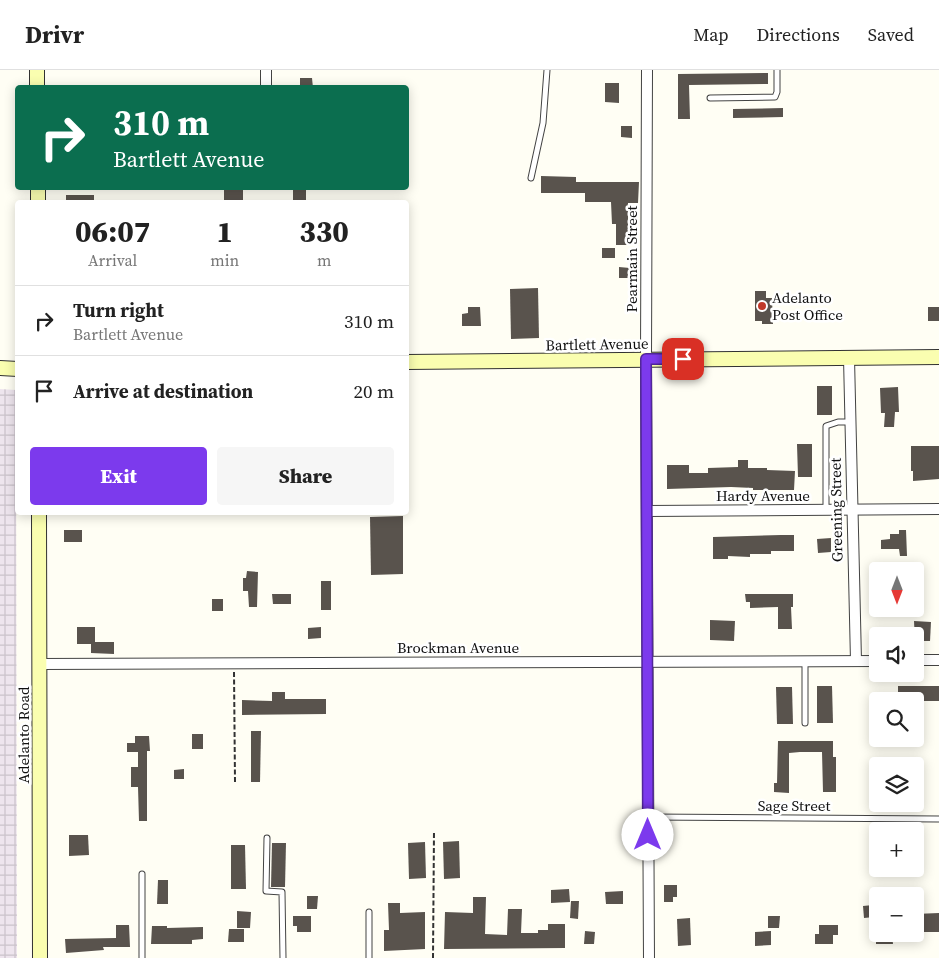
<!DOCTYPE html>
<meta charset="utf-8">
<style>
body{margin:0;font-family:"Source Serif 4",serif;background:#f6f6f6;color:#222;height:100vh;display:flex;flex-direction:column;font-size:19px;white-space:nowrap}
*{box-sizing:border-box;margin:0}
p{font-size:16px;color:#767676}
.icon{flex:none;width:28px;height:28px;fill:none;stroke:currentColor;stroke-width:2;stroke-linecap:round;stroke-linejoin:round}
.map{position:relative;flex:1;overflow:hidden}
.sheet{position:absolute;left:15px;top:130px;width:394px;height:315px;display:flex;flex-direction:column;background:#fff;border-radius:5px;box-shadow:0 2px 12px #0003}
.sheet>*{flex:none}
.top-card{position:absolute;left:15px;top:15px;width:394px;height:105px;border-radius:5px;box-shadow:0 2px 12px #0003;background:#0b6e4f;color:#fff;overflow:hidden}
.needle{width:32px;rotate:180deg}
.buttons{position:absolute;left:869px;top:492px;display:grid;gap:10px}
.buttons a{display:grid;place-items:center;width:55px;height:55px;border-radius:5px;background:#fff;box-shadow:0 2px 12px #0003;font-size:25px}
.pin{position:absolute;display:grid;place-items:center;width:42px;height:42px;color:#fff;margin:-21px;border-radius:10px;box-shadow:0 2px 8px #0006}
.me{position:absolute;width:55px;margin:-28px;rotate:0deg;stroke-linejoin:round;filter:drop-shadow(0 0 4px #0008)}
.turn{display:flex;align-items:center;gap:18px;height:105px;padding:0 15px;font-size:22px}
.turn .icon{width:65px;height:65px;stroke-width:2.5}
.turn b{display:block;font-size:35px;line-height:42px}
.eta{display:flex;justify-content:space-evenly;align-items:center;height:85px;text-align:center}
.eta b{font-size:30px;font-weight:800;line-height:35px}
.button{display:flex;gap:10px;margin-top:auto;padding:10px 15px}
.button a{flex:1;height:58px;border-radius:5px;background:#7c3aed;color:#fff;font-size:20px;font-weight:800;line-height:58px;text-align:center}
.button a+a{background:#f6f6f6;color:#222}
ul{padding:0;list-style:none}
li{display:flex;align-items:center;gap:15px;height:70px;padding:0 15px;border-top:1px solid #e0e0e0}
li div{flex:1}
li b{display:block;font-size:19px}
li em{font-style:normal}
header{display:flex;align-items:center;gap:30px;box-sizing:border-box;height:70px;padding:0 25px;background:#fff;border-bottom:1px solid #e0e0e0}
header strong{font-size:24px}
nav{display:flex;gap:28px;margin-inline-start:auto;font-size:18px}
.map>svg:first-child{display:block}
.industrial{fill:url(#industrial-grid)}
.building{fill:#59534d}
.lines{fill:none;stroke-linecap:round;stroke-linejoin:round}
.lane-casing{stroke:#434343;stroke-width:7}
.street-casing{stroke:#434343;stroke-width:12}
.secondary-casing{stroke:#323232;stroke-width:16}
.path{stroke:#323232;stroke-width:2;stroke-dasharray:5 2.5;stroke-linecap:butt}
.lane{stroke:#fff;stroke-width:5}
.street{stroke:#fff;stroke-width:10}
.secondary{stroke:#fafeb0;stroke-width:14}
.route-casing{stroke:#51269a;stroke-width:12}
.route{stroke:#7c3aed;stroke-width:9}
.poi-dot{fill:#c03929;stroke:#fff;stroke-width:2}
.labels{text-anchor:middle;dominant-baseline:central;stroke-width:5;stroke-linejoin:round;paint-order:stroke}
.street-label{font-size:15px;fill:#101010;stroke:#fff}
.poi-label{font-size:15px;fill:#101010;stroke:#fff;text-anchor:start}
</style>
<header>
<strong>Drivr</strong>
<nav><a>Map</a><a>Directions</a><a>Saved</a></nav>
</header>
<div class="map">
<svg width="939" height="888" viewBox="0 0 939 888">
<defs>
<pattern id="industrial-grid" width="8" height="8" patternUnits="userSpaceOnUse" patternTransform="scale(1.25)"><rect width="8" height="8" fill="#eee5ee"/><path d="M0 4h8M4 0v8" fill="none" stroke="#cbc3cb"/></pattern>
</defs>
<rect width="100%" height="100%" fill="#fffef4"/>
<polygon class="industrial" points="0,319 16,320 17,888 0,888"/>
<g class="building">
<polygon points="768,3 768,14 689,15 690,49 678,49 678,4"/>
<polygon points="300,8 312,8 313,18 300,18"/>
<polygon points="605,13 619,13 619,33 605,32"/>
<polygon points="783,38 783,47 733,48 733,39"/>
<polygon points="621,56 632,56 632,68 621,67"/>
<polygon points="541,106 576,107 576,112 639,112 638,133 628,133 628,163 631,163 631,175 616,175 616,154 612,154 611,132 585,132 585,123 541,123"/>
<rect x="224" y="118" width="19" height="14"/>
<rect x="293" y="118" width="13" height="14"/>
<rect x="66" y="125" width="28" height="7"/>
<rect x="602" y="178" width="13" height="10"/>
<polygon points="619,197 630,198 630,208 619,208"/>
<polygon points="538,218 539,268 511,269 510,219"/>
<polygon points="755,221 766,221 766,228 772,228 773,254 762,254 762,251 755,251"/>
<polygon points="468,237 480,237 481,256 462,256 462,244 468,243"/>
<rect x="928" y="237" width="11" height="14"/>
<rect x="817" y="316" width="15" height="29"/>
<polygon points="898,317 899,342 895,342 894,357 884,357 885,343 881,343 880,318"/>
<polygon points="797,374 812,374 812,407 798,407"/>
<polygon points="911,376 939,376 939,409 913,411 913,401 911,401"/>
<polygon points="738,390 748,390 748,398 767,398 767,400 795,401 794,420 753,420 753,418 731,417 667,419 667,395 689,395 689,403 708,403 708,398 738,397"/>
<polygon points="403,446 403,504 371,505 370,447"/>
<rect x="64" y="460" width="18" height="12"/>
<polygon points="899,460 906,460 907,486 900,486 899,479 881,479 881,470 890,469 890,464 899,464"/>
<polygon points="781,465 794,465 794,481 771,481 771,484 750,484 750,487 728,486 728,489 713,489 713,467"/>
<polygon points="831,468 831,482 818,483 817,469"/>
<rect x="908" y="493" width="13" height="8"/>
<polygon points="247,501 258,502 257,537 249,537 248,521 243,521 243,508 246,508"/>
<rect x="321" y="511" width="10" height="29"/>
<polygon points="272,524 291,524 291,534 273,534"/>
<polygon points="745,524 793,524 793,537 791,537 792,559 778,559 778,537 750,538 750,532 746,532"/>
<rect x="212" y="529" width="11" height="12"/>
<polygon points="710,550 735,551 734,571 710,570"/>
<polygon points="914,551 931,552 930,571 915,571"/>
<polygon points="77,557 95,557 95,572 114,572 114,584 91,583 91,574 77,574"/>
<polygon points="321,557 321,568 308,569 308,558"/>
<polygon points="817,616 832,616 833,653 817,653"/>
<rect x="898" y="616" width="41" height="15"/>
<polygon points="776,617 792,617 793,654 777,654"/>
<polygon points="272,622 285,622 285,629 326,629 326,644 242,645 242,630 272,631"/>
<polygon points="251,661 261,661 260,712 251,712"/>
<rect x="192" y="664" width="11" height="15"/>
<polygon points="135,666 149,666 150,681 147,681 147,751 139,751 138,717 131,717 131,697 138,697 138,682 127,682 127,673 135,673"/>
<polygon points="778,671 833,671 833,687 836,687 836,722 823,722 822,682 800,682 789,683 789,723 774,722 774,713 777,713"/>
<polygon points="184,699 184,709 174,709 174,700"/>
<polygon points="69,765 88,765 89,785 69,786"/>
<polygon points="459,771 460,808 444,809 443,772"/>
<polygon points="425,772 426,808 409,809 408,773"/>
<polygon points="272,773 286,773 285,817 271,817"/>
<polygon points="231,775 245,775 246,819 231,819"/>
<polygon points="158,810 168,810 168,834 157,834"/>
<polygon points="664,815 677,815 677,827 673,827 673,832 664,832"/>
<polygon points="569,819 570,832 551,833 551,820"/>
<polygon points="623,821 623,834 606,834 605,822"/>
<polygon points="307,826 318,826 317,839 307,839"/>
<polygon points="473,827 486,827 485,864 507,865 508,839 522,839 521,863 538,863 538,860 548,860 548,854 565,854 565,878 444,879 445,842 473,843"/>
<polygon points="571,831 579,831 578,849 570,848"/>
<polygon points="388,833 400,833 400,843 425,842 425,879 384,881 384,860 389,860"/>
<polygon points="873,835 874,847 864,848 863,836"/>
<polygon points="237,841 251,842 250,858 237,858"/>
<polygon points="939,843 939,862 915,862 915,844"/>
<polygon points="293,846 311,846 311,862 297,862 297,856 293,856"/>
<polygon points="768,846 780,846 779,858 768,858"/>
<polygon points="690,848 691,875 678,876 677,849"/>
<polygon points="116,855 129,855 130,877 103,877 104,880 66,883 65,869 116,868"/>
<polygon points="819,855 838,855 838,865 833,865 833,874 815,874 815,864 819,864"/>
<polygon points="152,856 167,856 167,858 203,857 203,869 192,870 192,874 151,874"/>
<polygon points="229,859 244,859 244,872 228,872"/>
<polygon points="585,861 595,862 594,874 584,874"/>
<polygon points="771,861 771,875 755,876 755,862"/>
<polygon points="876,864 892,864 893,874 876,874"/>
</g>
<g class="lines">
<g class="lane-casing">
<g id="lane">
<polyline points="710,28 775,27 777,22 777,0"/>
<polyline points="531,108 543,53 547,0"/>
<polyline points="826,440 826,356 838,352 850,352"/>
<polyline points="805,591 805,653"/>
<polyline points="648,747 939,749"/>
<polyline points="267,768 266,821 282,822 283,888"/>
<polyline points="369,842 369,888"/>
<polyline points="142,888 142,804"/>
</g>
</g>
<g class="street-casing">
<g id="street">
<polyline points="266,0 266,18"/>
<polyline points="647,0 646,290 649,888"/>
<polyline points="849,288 856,591"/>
<polyline points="647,441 939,439"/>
<polyline points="915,590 939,590"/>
<polyline points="39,594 878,591"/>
</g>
</g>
<g class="secondary-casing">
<g id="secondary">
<polyline points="37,0 37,18"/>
<polyline points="38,118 38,132"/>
<polyline points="406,292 939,287"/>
<polyline points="0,298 18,299"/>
<polyline points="39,442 40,888"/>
</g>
</g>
<g class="path">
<polyline points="234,602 235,712"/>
<polyline points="433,888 434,761"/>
</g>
<use href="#lane" class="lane"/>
<use href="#street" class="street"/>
<use href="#secondary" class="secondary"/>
</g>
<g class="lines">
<g class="route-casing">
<polyline id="route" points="648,765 646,289 683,289"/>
</g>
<use href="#route" class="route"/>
</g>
<circle class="poi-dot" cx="762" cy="236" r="5"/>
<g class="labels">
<g class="street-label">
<text transform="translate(631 189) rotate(-90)">Pearmain Street</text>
<text transform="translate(597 274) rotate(-1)">Bartlett Avenue</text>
<text x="763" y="425">Hardy Avenue</text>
<text transform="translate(836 440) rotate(-91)">Greening Street</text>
<text x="458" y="577">Brockman Avenue</text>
<text transform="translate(23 665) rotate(-90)">Adelanto Road</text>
<text x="794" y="735">Sage Street</text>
</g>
<g class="poi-label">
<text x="772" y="227">Adelanto<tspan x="772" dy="17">Post Office</tspan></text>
</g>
</g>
</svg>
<div class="buttons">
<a><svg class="needle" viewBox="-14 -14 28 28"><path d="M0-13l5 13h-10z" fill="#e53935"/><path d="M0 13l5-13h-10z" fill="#767676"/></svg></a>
<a><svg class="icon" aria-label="sound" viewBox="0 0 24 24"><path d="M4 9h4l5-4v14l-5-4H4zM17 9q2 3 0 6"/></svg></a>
<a><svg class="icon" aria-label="search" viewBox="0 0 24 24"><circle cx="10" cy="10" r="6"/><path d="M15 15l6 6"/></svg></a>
<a><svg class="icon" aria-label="layers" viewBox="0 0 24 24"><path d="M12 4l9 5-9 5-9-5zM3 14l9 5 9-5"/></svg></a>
<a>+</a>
<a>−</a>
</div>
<div class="pin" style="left:683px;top:289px;background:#d93025"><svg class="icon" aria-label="arrive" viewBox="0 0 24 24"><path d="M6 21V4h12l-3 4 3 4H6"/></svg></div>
<svg class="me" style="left:648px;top:765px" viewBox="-20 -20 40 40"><circle r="19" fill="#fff"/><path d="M0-13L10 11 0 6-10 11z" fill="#7c3aed"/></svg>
<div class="top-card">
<div class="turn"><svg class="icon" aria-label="right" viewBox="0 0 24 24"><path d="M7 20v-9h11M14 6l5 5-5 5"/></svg><div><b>310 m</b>Bartlett Avenue</div></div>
</div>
<section class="sheet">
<div class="eta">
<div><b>06:07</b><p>Arrival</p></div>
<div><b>1</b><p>min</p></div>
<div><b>330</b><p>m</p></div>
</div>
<ul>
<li><svg class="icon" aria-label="right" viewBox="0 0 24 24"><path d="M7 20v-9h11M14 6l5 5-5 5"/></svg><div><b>Turn right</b><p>Bartlett Avenue</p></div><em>310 m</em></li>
<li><svg class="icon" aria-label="arrive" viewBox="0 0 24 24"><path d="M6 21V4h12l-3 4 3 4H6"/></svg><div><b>Arrive at destination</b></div><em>20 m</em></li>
</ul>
<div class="button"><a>Exit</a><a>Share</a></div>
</section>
</div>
